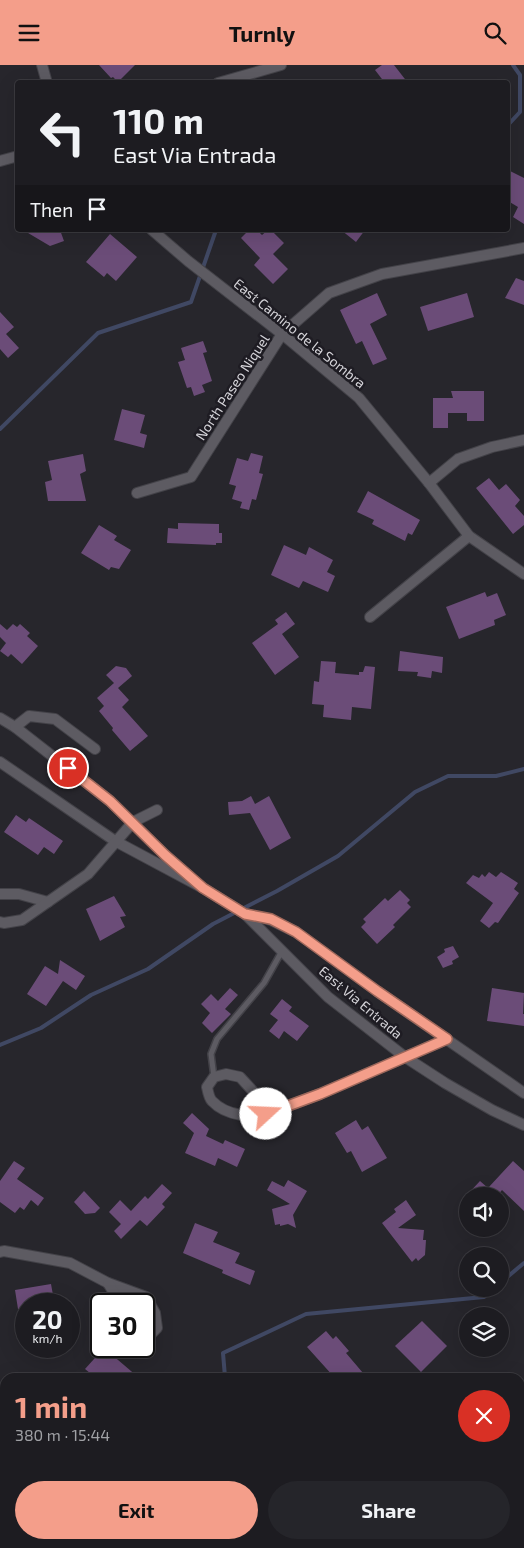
<!DOCTYPE html>
<meta charset="utf-8">
<style>
body{margin:0;font-family:"Exo 2",sans-serif;background:#25252a;color:#f1f3f6;height:100vh;display:flex;flex-direction:column;font-size:19px;white-space:nowrap}
*{box-sizing:border-box;margin:0}
p{font-size:16px;color:#a0a1a5}
.icon{flex:none;width:28px;height:28px;fill:none;stroke:currentColor;stroke-width:2;stroke-linecap:round;stroke-linejoin:round}
.map{position:relative;flex:1;overflow:hidden}
.panel{position:absolute;left:0px;top:1308px;width:525px;height:176px;display:flex;flex-direction:column;background:#1d1c21;border-radius:15px 15px 0 0;box-shadow:0 5px 20px #0002,0 0 0 1px #3b3a3f}
.panel>*{flex:none}
.top-card{position:absolute;left:15px;top:15px;width:495px;height:152px;border-radius:5px;box-shadow:0 5px 20px #0002,0 0 0 1px #3b3a3f;background:#1d1c21;color:#f1f3f6;overflow:hidden}
.fabs{position:absolute;left:459px;top:1122px;display:grid;gap:10px}
.fabs a{display:grid;place-items:center;width:50px;height:50px;border-radius:50%;background:#1d1c21;box-shadow:0 5px 20px #0002,0 0 0 1px #3b3a3f;font-size:25px}
.speed{position:absolute;left:15px;top:1228px;display:flex;gap:10px;font-size:25px;font-weight:700;text-align:center}
.speed>*{display:grid;place-content:center;width:65px;height:65px;border-radius:50%;background:#1d1c21;box-shadow:0 5px 20px #0002,0 0 0 1px #3b3a3f;line-height:1}
.speed small{font-size:12px;font-weight:400}
.speed .limit{border:2px solid #111;border-radius:8px;background:#fff;color:#111}
.pin{position:absolute;display:grid;place-items:center;width:42px;height:42px;color:#fff;margin:-21px;border:2px solid #fff;border-radius:50%;box-shadow:0 1px 5px #0007}
.me{position:absolute;width:55px;margin:-28px;rotate:70deg;stroke-linejoin:round;filter:drop-shadow(0 0 4px #0008)}
.turn{display:flex;align-items:center;gap:18px;height:105px;padding:0 15px;font-size:22px}
.turn .icon{width:65px;height:65px;stroke-width:2.5}
.turn b{display:block;font-size:35px;line-height:42px}
.then{display:flex;align-items:center;height:48px;padding:0 15px;background:#0003;gap:10px;font-size:19px}
.round{display:grid;place-items:center;flex:none;width:52px;height:52px;border-radius:26px;background:#25252a}
.overview{display:flex;align-items:center;justify-content:space-between;height:85px;padding:0 15px}
h1{font-size:30px;font-weight:700;line-height:38px;color:#f49e8a}
.button{display:flex;gap:10px;margin-top:auto;padding:10px 15px}
.button a{flex:1;height:58px;border-radius:30px;background:#f49e8a;color:#111;font-size:20px;font-weight:700;line-height:58px;text-align:center}
.button a+a{background:#25252a;color:#f1f3f6}
header{display:flex;justify-content:space-between;align-items:center;height:65px;padding:0 15px;background:#f49e8a;color:#111;font-size:22px;font-weight:700}
.map>svg:first-child{display:block}
.lines{fill:none;stroke-linecap:round;stroke-linejoin:round}
.stream{stroke:#404863;stroke-width:4}
.building{fill:#6b4c78}
.service-casing{stroke:#434248;stroke-width:8}
.minor-casing{stroke:#434248;stroke-width:12}
.service{stroke:#5d5b62;stroke-width:5}
.minor{stroke:#5d5b62;stroke-width:10}
.route-casing{stroke:#9f675a;stroke-width:12}
.route{stroke:#f49e8a;stroke-width:9}
.labels{text-anchor:middle;dominant-baseline:central;stroke-width:5;stroke-linejoin:round;paint-order:stroke}
.street-label{font-size:14px;fill:#d4d3d8;stroke:#1e1c23}
</style>
<header><svg class="icon" aria-label="menu" viewBox="0 0 24 24"><path d="M4 6h16M4 12h16M4 18h16"/></svg>Turnly<svg class="icon" aria-label="search" viewBox="0 0 24 24"><circle cx="10" cy="10" r="6"/><path d="M15 15l6 6"/></svg></header>
<div class="map">
<svg width="524" height="1483" viewBox="0 0 524 1483">
<rect width="100%" height="100%" fill="#27262c"/>
<g class="lines">
<g class="stream">
<polyline points="508,60 520,47 520,10 513,0"/>
<polyline points="0,364 98,268 191,237 216,165"/>
<polyline points="0,980 41,963 91,930 148,904 213,859 277,826 338,791 415,727 448,711 496,711 524,704"/>
<polyline points="500,1218 524,1198"/>
<polyline points="225,1312 223,1288 306,1249 484,1232 493,1224"/>
<polyline points="0,1413 5,1409"/>
</g>
</g>
<g class="building">
<polygon points="99,0 135,0 118,17 113,12 111,13"/>
<polygon points="382,0 394,0 408,18 385,18 375,5"/>
<polygon points="508,105 524,113 524,159 513,152 518,142 508,136"/>
<polygon points="23,165 60,165 64,176 50,181"/>
<polygon points="249,165 257,165 262,170 268,165 271,165 284,178 273,189 288,204 273,219 254,200 260,193 241,173"/>
<polygon points="341,165 365,165 356,177"/>
<polygon points="110,169 137,192 116,216 107,208 104,212 86,197"/>
<polygon points="516,213 524,216 524,240 505,233"/>
<polygon points="377,228 387,250 370,259 387,294 373,300 362,276 356,279 340,245"/>
<polygon points="467,228 474,252 428,266 420,242"/>
<polygon points="0,247 14,262 6,269 19,283 8,293 0,284"/>
<polygon points="203,276 207,287 203,288 212,316 202,320 205,327 194,331 191,322 187,323 178,297 185,295 181,283"/>
<polygon points="451,326 484,326 484,356 467,356 467,348 448,348 448,363 433,363 433,333 453,333"/>
<polygon points="122,344 145,350 140,368 147,370 144,383 114,375"/>
<polygon points="251,388 263,391 259,408 263,409 256,435 252,434 249,445 240,443 242,437 232,434 236,421 229,419 237,393 248,396"/>
<polygon points="83,389 86,406 80,409 86,436 48,436 45,417 52,415 48,396"/>
<polygon points="489,413 499,425 506,419 520,435 515,441 524,451 524,460 513,469 476,423"/>
<polygon points="368,426 420,455 412,470 408,468 405,476 372,459 374,455 357,447"/>
<polygon points="178,458 219,459 219,468 222,468 222,478 216,478 216,480 167,478 168,463 178,464"/>
<polygon points="99,460 117,471 114,475 131,485 119,504 111,502 109,505 81,488"/>
<polygon points="284,480 306,490 309,482 333,495 327,507 335,511 328,527 303,516 299,523 271,510"/>
<polygon points="485,527 487,532 497,528 506,550 494,555 495,560 459,574 446,542"/>
<polygon points="286,547 295,559 282,569 299,592 275,610 252,578 278,559 275,555"/>
<polygon points="0,559 7,565 13,559 17,562 20,559 30,568 27,571 38,581 22,599 11,589 8,592 0,586 6,578 0,572"/>
<polygon points="400,586 443,592 442,608 432,606 431,613 417,611 418,607 398,606"/>
<polygon points="321,596 336,597 335,608 359,610 359,607 363,607 365,601 375,602 371,644 352,642 351,655 323,652 324,640 312,639 314,616 319,617"/>
<polygon points="116,601 126,603 132,611 118,623 129,635 122,642 148,671 130,686 112,665 113,663 99,646 104,641 97,633 114,618 106,610"/>
<polygon points="251,731 255,739 269,731 291,773 270,785 250,748 229,750 228,737 242,736"/>
<polygon points="16,750 26,757 29,753 63,776 54,789 44,782 38,790 4,767"/>
<polygon points="489,807 496,812 501,807 518,818 514,824 519,828 498,858 495,857 489,863 480,856 493,838 466,818 473,810 479,813 482,809 485,812"/>
<polygon points="400,825 410,835 407,838 411,842 393,860 395,862 377,879 361,862 366,857 363,854 385,833 388,836"/>
<polygon points="114,831 126,851 120,852 125,862 100,876 86,844"/>
<polygon points="453,881 459,892 452,896 453,899 443,903 437,892 445,887 444,884"/>
<polygon points="60,895 85,911 76,925 63,916 46,941 27,929 45,901 58,909"/>
<polygon points="230,923 238,930 225,944 231,949 212,968 202,958 210,948 201,939 211,929 218,936"/>
<polygon points="492,923 524,928 523,949 524,949 524,961 487,956"/>
<polygon points="282,934 292,942 289,946 309,961 297,976 284,966 279,974 269,966 278,955 270,949"/>
<polygon points="192,1048 209,1064 206,1071 223,1079 225,1075 245,1084 237,1102 218,1093 215,1101 185,1088 194,1068 183,1058"/>
<polygon points="356,1055 362,1065 368,1061 387,1093 362,1107 351,1086 347,1088 335,1068"/>
<polygon points="14,1096 25,1103 17,1114 44,1133 38,1141 31,1135 24,1145 20,1142 15,1148 0,1137 0,1116"/>
<polygon points="513,1096 524,1106 524,1146 502,1125 497,1131 466,1131 480,1116 488,1123"/>
<polygon points="288,1115 307,1126 293,1150 296,1163 288,1159 280,1161 280,1159 275,1160 272,1144 290,1139 267,1125 272,1116 284,1122"/>
<polygon points="162,1119 172,1128 162,1139 165,1142 147,1161 140,1155 121,1174 114,1166 121,1159 109,1147 120,1135 131,1146 145,1131 148,1134"/>
<polygon points="84,1126 100,1143 95,1148 85,1149 74,1137"/>
<polygon points="406,1135 416,1150 398,1163 424,1165 423,1175 426,1175 425,1190 418,1196 416,1193 412,1197 382,1158 396,1147 394,1144"/>
<polygon points="195,1158 218,1167 213,1177 240,1188 235,1198 255,1206 250,1220 222,1208 223,1205 183,1188"/>
<polygon points="51,1219 53,1230 65,1239 26,1239 26,1243 18,1244 15,1225"/>
<polygon points="422,1256 447,1281 421,1307 395,1281"/>
<polygon points="326,1266 333,1274 336,1271 349,1286 346,1288 363,1308 357,1312 334,1312 307,1282"/>
<polygon points="104,1283 138,1312 95,1312 85,1304"/>
</g>
<g class="lines">
<g class="service-casing">
<polyline id="service" points="214,1012 211,989 217,974 264,918 282,886"/>
</g>
<g class="minor-casing">
<g id="minor">
<polyline points="42,0 47,18"/>
<polyline points="218,18 281,0"/>
<polyline points="0,96 18,91"/>
<polyline points="152,165 188,196 282,269 359,333 429,418 469,471 524,509"/>
<polyline points="429,418 458,394 492,382 524,375"/>
<polyline points="137,428 191,412 282,269 329,228 382,209 524,183"/>
<polyline points="370,552 469,471"/>
<polyline points="0,653 15,662 110,736 165,790 189,811"/>
<polyline points="15,662 29,651 55,654 95,684"/>
<polyline points="0,697 115,776 203,823 245,849 328,932 405,992 445,1018 492,1045 524,1060"/>
<polyline points="0,829 19,829 48,837"/>
<polyline points="246,849 271,855 296,867 377,926 524,1028"/>
<polyline points="0,857 4,858 22,855 88,809 133,757 157,745"/>
<path d="M272,1047L240,1012L226,1009L214,1012L207,1022C208,1027 209,1033 212,1036C226,1051 253,1054 272,1047L320,1029L447,974"/>
<polyline points="0,1187 4,1186 70,1198 108,1218 146,1232 155,1248 157,1263 148,1272 144,1272"/>
<polyline points="108,1218 121,1239"/>
<polyline points="492,1479 495,1483"/>
</g>
</g>
<use href="#service" class="service"/>
<use href="#minor" class="minor"/>
</g>
<g class="lines">
<g class="route-casing">
<polyline id="route" points="68,703 110,736 165,790 203,823 245,849 271,854 296,867 377,926 447,974 320,1029 266,1049"/>
</g>
<use href="#route" class="route"/>
</g>
<g class="labels">
<g class="street-label">
<text transform="translate(300 268) rotate(39)">East Camino de la Sombra</text>
<text transform="translate(232 322) rotate(-57)">North Paseo Niquel</text>
<text transform="translate(361 937) rotate(40)">East Via Entrada</text>
</g>
</g>
</svg>
<div class="fabs">
<a><svg class="icon" aria-label="sound" viewBox="0 0 24 24"><path d="M4 9h4l5-4v14l-5-4H4zM17 9q2 3 0 6"/></svg></a>
<a><svg class="icon" aria-label="search" viewBox="0 0 24 24"><circle cx="10" cy="10" r="6"/><path d="M15 15l6 6"/></svg></a>
<a><svg class="icon" aria-label="layers" viewBox="0 0 24 24"><path d="M12 4l9 5-9 5-9-5zM3 14l9 5 9-5"/></svg></a>
</div>
<div class="speed"><div>20<small>km/h</small></div><div class="limit">30</div></div>
<div class="pin" style="left:68px;top:703px;background:#d93025"><svg class="icon" aria-label="arrive" viewBox="0 0 24 24"><path d="M6 21V4h12l-3 4 3 4H6"/></svg></div>
<svg class="me" style="left:266px;top:1049px" viewBox="-20 -20 40 40"><circle r="19" fill="#fff"/><path d="M0-13L10 11 0 6-10 11z" fill="#f49e8a"/></svg>
<div class="top-card">
<div class="turn"><svg class="icon" aria-label="left" viewBox="0 0 24 24"><path d="M17 20v-9H6M10 6l-5 5 5 5"/></svg><div><b>110 m</b>East Via Entrada</div></div>
<div class="then">Then<svg class="icon" aria-label="arrive" viewBox="0 0 24 24"><path d="M6 21V4h12l-3 4 3 4H6"/></svg></div>
</div>
<section class="panel">
<div class="overview"><div><h1>1 min</h1><p>380 m · 15:44</p></div><a class="round" style="background:#d93025;color:#fff"><svg class="icon" aria-label="close" viewBox="0 0 24 24"><path d="M6 6l12 12M18 6L6 18"/></svg></a></div>
<div class="button"><a>Exit</a><a>Share</a></div>
</section>
</div>
